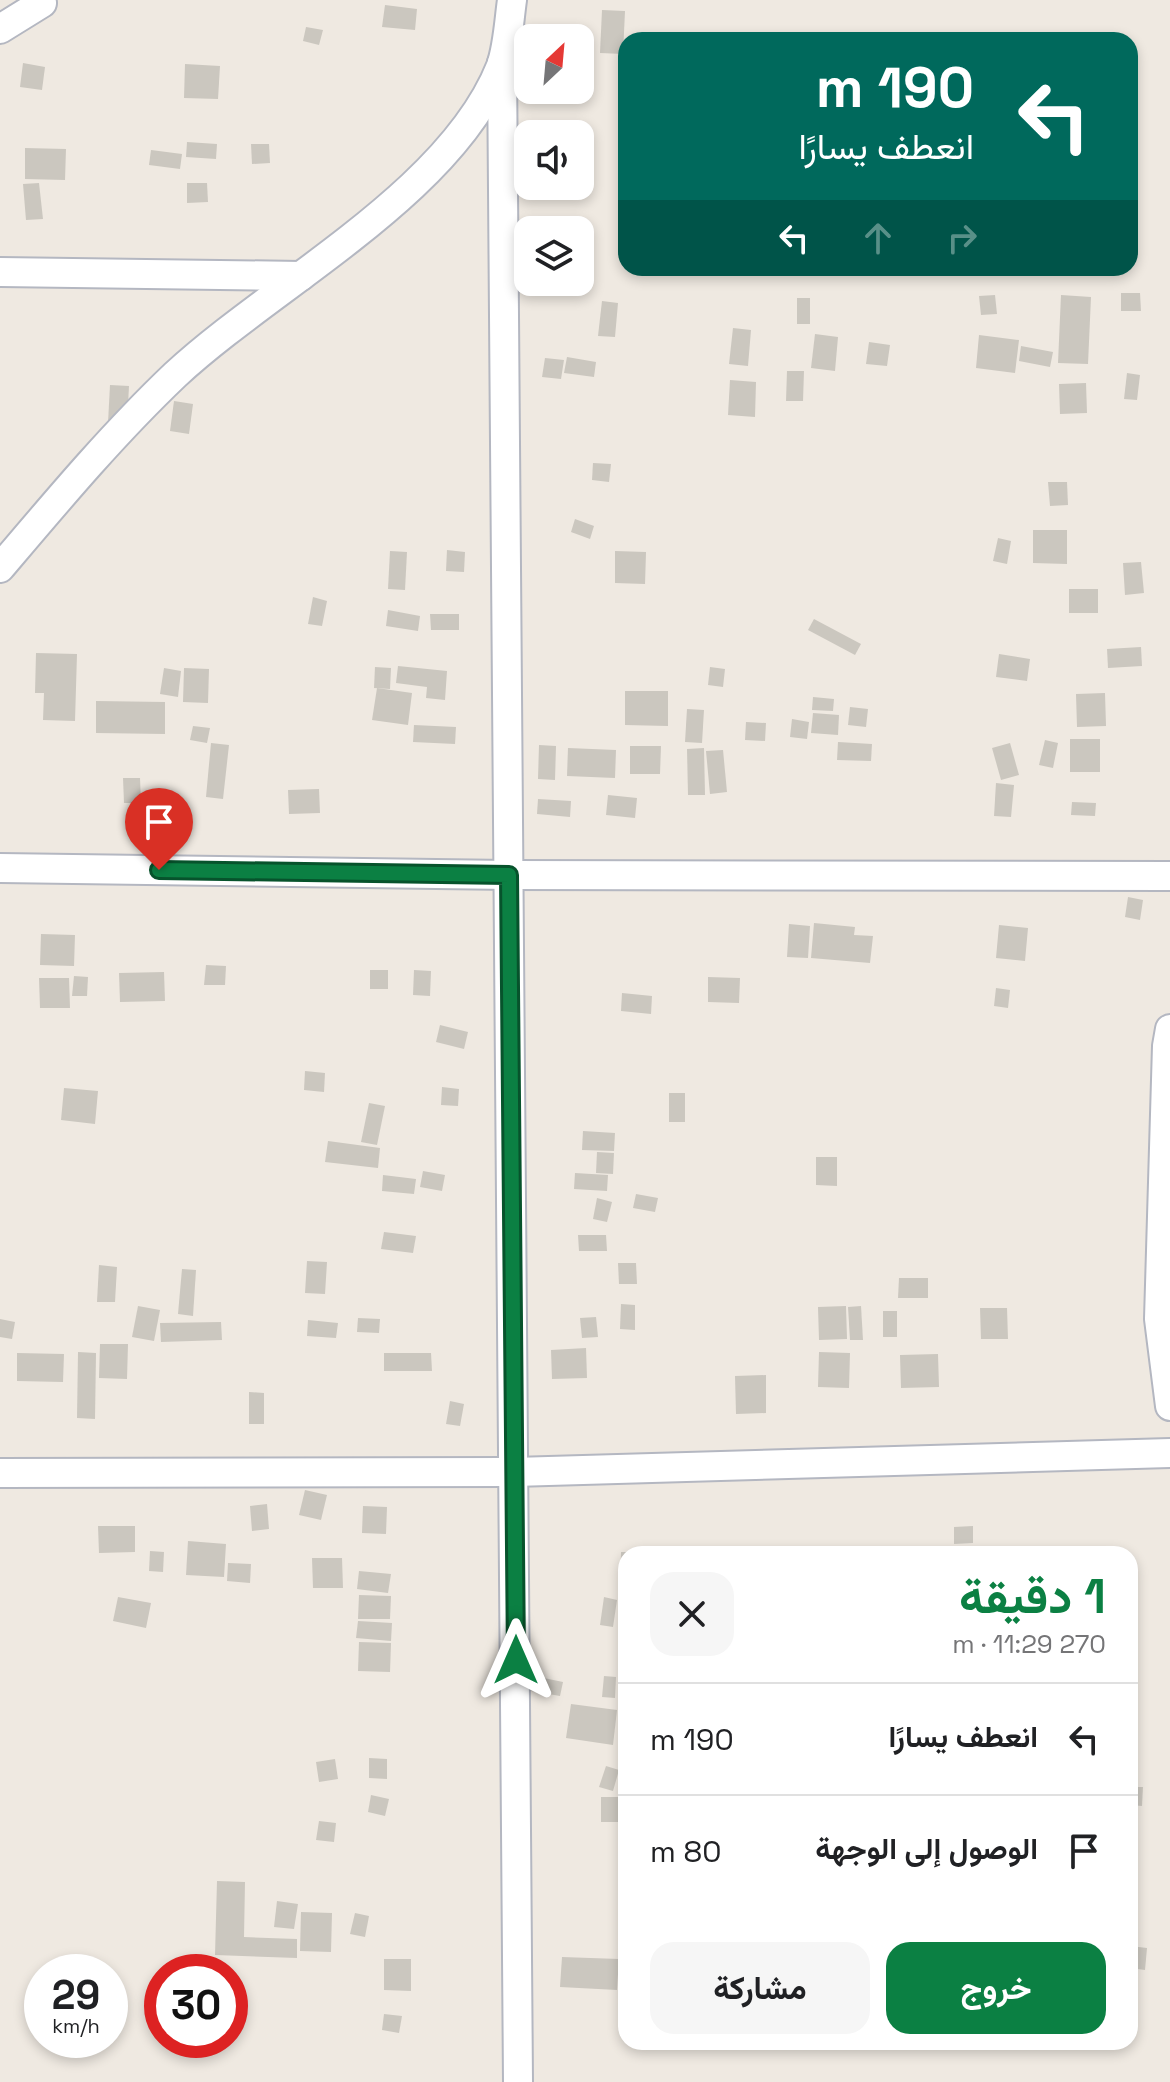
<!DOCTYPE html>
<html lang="ar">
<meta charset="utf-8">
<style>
body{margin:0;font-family:"Space Grotesk",Vazirmatn,sans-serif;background:#f6f6f6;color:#202124;direction:rtl;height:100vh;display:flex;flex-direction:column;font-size:30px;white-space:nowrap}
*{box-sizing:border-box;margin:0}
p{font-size:26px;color:#757577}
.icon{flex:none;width:44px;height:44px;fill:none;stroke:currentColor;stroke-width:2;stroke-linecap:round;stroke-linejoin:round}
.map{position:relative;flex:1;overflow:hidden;direction:ltr}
.details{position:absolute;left:618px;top:1546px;width:520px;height:504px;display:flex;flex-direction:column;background:#fff;border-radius:24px;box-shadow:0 4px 12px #0003;direction:rtl}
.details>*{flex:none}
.top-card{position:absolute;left:618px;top:32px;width:520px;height:244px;border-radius:24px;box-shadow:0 4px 12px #0003;direction:rtl;background:#00695c;color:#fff;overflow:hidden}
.needle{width:52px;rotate:26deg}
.fabs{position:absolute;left:514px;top:24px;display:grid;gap:16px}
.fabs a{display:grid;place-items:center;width:80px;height:80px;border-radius:16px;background:#fff;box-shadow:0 4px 12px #0003;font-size:40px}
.speed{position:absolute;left:24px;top:1954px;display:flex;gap:16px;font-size:40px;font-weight:700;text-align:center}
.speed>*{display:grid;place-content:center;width:104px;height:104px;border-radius:50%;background:#fff;box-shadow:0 4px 12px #0003;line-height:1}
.speed small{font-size:20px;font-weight:400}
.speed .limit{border:12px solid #d22;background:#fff;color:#111}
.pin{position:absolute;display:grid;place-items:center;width:68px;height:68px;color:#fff;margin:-82px -34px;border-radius:50% 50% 50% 0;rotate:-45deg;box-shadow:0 0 8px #0007}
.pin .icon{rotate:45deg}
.me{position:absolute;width:88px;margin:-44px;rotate:0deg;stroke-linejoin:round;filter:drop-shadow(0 0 6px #0008)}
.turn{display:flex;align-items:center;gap:28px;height:168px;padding:0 32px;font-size:36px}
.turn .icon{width:104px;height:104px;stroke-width:2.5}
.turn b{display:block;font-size:56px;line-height:68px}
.lanes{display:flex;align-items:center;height:76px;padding:0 32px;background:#0003;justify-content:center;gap:40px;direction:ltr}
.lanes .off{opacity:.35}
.round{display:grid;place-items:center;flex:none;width:84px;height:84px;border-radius:24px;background:#f6f6f6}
.summary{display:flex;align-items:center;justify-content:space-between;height:136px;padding:0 32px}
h1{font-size:48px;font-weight:700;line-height:60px;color:#0b8043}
.button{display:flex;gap:16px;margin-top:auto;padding:16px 32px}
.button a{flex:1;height:92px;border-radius:24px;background:#0b8043;color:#fff;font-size:32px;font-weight:700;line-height:92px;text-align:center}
.button a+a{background:#f6f6f6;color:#202124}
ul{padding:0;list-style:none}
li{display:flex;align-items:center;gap:24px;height:112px;padding:0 32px;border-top:2px solid #e0e0e0}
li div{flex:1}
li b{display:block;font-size:30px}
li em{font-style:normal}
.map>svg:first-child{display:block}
.building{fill:#cbc7bf}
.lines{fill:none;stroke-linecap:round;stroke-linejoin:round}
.minor-casing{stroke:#b4b7c1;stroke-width:32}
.minor{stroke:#fff;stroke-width:28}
.route-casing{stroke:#07532c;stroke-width:20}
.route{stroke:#0b8043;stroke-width:14}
</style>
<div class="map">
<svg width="1170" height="2082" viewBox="0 0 1170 2082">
<rect width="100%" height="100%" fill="#efe9e1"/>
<g class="building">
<polygon points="385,5 417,9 415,30 382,27"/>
<polygon points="602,10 625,11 623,54 600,53"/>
<polygon points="306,27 323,30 319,45 303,41"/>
<polygon points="23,63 45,67 42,90 20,87"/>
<polygon points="185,64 220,66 218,99 184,98"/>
<polygon points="187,142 217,144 216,159 186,157"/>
<polygon points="251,144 269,144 270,163 252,164"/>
<polygon points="25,148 66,149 65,180 25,179"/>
<polygon points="151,150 182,154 180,169 149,165"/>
<polygon points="39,183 43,219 26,220 23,184"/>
<polygon points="187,183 207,183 208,202 187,203"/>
<polygon points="1121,293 1140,293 1141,311 1121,311"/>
<polygon points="995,295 997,314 981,315 979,296"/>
<polygon points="1061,295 1091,297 1088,364 1058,363"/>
<rect x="797" y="298" width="13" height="26"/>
<polygon points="602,301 618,303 615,337 598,336"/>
<polygon points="733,328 751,330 748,366 729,364"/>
<polygon points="815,334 838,337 835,371 811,368"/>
<polygon points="979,335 1019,340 1015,373 976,368"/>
<polygon points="869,342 890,345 887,366 866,364"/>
<polygon points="1021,346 1053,352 1050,367 1019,361"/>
<polygon points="567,357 596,362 594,377 564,373"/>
<polygon points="545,358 564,360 561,379 542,377"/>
<polygon points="787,371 804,371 803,401 786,401"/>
<polygon points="1127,373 1140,375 1137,400 1124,399"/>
<polygon points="730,380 756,382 755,417 728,415"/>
<polygon points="1086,383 1087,413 1060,414 1059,384"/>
<polygon points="110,385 129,386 127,424 108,423"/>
<polygon points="174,401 193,404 189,434 170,431"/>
<polygon points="593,463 611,464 609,482 592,480"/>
<polygon points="1048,482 1067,482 1068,505 1050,506"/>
<polygon points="575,519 594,526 590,539 571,532"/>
<polygon points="1033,530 1067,530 1067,564 1033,563"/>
<polygon points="998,538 1011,541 1007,564 993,561"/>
<polygon points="447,550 465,552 464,572 446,571"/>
<polygon points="390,551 407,552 405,590 388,589"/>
<polygon points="615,551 646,552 645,584 615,583"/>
<polygon points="1141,562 1144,593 1125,595 1123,563"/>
<rect x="1069" y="589" width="29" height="24"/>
<polygon points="313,597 327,601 322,626 308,624"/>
<polygon points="388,610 420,616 418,631 386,626"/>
<polygon points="430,614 459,614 459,630 431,630"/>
<polygon points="814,619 861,644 855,655 808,630"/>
<polygon points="1141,647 1142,666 1108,668 1107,649"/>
<polygon points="36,653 77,654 75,721 43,720 44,693 35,693"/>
<polygon points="999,654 1030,659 1027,681 996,677"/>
<polygon points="398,666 447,671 445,700 426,698 427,687 396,683"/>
<polygon points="375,667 391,668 390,689 374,688"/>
<polygon points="710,667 725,669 723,687 708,685"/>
<polygon points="164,668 181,671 178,697 160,694"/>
<polygon points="184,668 209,669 208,703 183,702"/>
<polygon points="377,688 412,693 408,725 372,720"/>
<polygon points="625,691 668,691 668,726 625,725"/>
<polygon points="1105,693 1106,726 1077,727 1076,694"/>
<polygon points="813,697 834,699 833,711 812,710"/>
<polygon points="96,701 165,702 165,734 96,733"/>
<polygon points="850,707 868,709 866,727 848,725"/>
<polygon points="687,709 704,710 702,743 685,742"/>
<polygon points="813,713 839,715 838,735 811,733"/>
<polygon points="792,719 809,722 807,739 790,737"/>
<polygon points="746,722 766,723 765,741 745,740"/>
<polygon points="414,725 456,727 455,744 413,742"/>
<polygon points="193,726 210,728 207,743 190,740"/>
<rect x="1070" y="739" width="30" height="33"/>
<polygon points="1045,740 1058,743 1053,768 1039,765"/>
<polygon points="838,742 872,744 871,761 837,760"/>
<polygon points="211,743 229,745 223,799 206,797"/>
<polygon points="1010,743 1019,775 1001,780 992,748"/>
<polygon points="539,745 556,746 555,780 538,779"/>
<polygon points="630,746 661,746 660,774 630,774"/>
<polygon points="568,748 616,750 615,778 567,776"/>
<polygon points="704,748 705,795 688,795 687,749"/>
<polygon points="723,750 727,792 710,794 706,751"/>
<polygon points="123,778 140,778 141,803 124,803"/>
<polygon points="996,783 1014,785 1011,817 994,816"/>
<polygon points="319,789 320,813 289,814 288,790"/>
<polygon points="608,795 637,798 635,818 606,815"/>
<polygon points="538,799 571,801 570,817 537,814"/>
<polygon points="1072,802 1096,803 1095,816 1071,815"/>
<polygon points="1128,897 1143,900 1140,920 1125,917"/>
<polygon points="814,923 855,927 854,935 873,936 870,963 811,958"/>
<polygon points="789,924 810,926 808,958 787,957"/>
<polygon points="999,925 1028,928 1025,961 996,958"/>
<polygon points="41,934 75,935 74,966 40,965"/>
<polygon points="206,965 226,966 225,985 204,985"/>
<rect x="370" y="970" width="18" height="19"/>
<polygon points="414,970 431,971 430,996 413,995"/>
<polygon points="164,972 165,1001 120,1002 119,973"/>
<polygon points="74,976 88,977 87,996 72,996"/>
<polygon points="708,977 740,978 739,1003 708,1002"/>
<polygon points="39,978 69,978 70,1008 40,1008"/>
<polygon points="996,988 1010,990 1008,1008 994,1006"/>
<polygon points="622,993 652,996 651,1014 621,1011"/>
<polygon points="440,1025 468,1032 464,1049 436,1042"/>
<polygon points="305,1071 325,1073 324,1092 304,1090"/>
<polygon points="442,1087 459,1089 458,1106 441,1105"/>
<polygon points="64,1088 98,1091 95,1124 61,1120"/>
<rect x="669" y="1093" width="16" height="29"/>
<polygon points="369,1103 385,1106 377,1145 361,1142"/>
<polygon points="583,1131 615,1133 614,1151 582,1150"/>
<polygon points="328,1141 380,1148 378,1168 325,1162"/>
<polygon points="597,1152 614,1153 613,1174 596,1173"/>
<polygon points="816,1157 837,1157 837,1186 816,1185"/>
<polygon points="423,1171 445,1175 442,1191 420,1187"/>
<polygon points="575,1173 608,1175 607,1191 574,1189"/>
<polygon points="383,1175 416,1179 414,1194 382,1191"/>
<polygon points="636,1194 658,1198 655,1212 633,1208"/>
<polygon points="597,1198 612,1202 607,1222 593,1219"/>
<polygon points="384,1232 416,1236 413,1253 381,1249"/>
<polygon points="578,1235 606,1235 607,1251 579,1251"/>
<polygon points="307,1261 327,1262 325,1294 305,1293"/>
<polygon points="618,1263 636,1263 637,1284 619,1284"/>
<polygon points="99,1265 117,1267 115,1302 97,1302"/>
<polygon points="182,1269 196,1270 193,1316 178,1314"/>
<polygon points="899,1278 928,1278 928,1298 898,1298"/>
<polygon points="621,1304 635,1305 635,1330 620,1329"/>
<polygon points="138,1306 160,1310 154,1341 132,1337"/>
<polygon points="846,1306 847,1339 819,1340 818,1307"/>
<polygon points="861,1306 863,1340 850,1340 848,1307"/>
<polygon points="980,1308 1007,1308 1008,1339 981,1339"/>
<rect x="883" y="1311" width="14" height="26"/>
<polygon points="596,1317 598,1337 582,1338 580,1318"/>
<polygon points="358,1318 380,1319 379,1333 357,1332"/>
<polygon points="0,1319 15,1322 12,1339 0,1337"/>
<polygon points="308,1320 338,1323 336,1338 307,1336"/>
<polygon points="221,1322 222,1340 161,1342 160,1323"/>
<polygon points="100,1344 128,1344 127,1379 99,1378"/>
<polygon points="586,1348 587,1378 552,1379 551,1350"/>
<polygon points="78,1352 96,1353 95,1419 77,1418"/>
<polygon points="819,1352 850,1353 849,1388 818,1387"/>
<polygon points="17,1353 64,1354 63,1382 17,1381"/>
<polygon points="384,1353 431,1353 432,1371 384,1371"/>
<polygon points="938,1354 939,1387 901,1388 900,1355"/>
<polygon points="766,1375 766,1413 736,1414 735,1376"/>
<polygon points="249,1392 264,1393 264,1424 249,1424"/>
<polygon points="450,1401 464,1404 460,1426 446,1424"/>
<polygon points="305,1490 327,1495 321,1520 299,1515"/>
<polygon points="267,1504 269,1529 252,1531 250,1506"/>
<polygon points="363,1506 387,1507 386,1534 362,1533"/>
<polygon points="98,1526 135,1526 135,1552 99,1553"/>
<polygon points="973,1526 973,1543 954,1544 954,1527"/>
<polygon points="188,1541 226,1544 224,1577 186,1575"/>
<polygon points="150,1551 164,1552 163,1572 149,1571"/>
<polygon points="621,1552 626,1552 626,1586 620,1586"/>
<polygon points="312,1558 342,1558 343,1588 313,1588"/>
<polygon points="228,1563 251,1564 250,1583 227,1581"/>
<polygon points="359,1571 391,1574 388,1593 357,1589"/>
<polygon points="359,1595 391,1596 390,1619 358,1619"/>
<polygon points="118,1597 151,1603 146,1628 113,1621"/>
<polygon points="604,1597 617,1600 613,1627 600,1625"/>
<polygon points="621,1598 626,1599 626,1631 620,1631"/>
<polygon points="358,1621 392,1623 391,1641 356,1638"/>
<polygon points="359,1642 391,1643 390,1672 358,1671"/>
<polygon points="534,1676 563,1682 560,1696 531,1691"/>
<polygon points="604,1676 616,1677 615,1698 602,1697"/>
<polygon points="571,1704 617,1710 613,1745 566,1738"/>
<polygon points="369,1758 387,1759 387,1779 369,1778"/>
<polygon points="335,1759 338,1779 319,1782 316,1762"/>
<polygon points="606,1766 619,1770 613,1791 599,1787"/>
<polygon points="1130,1787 1143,1787 1142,1806 1130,1805"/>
<polygon points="371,1795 389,1799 385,1816 368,1812"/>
<rect x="601" y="1797" width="20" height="25"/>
<polygon points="319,1821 336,1823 334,1842 316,1840"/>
<polygon points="217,1881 245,1882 244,1937 297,1939 297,1958 215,1955"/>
<polygon points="277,1901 298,1904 294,1929 274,1927"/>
<polygon points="301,1912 332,1913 331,1952 300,1951"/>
<polygon points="355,1913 369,1916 365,1937 350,1934"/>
<polygon points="1130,1946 1147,1948 1145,1970 1130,1968"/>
<polygon points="562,1957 619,1959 617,1990 560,1987"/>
<polygon points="384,1959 411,1959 411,1991 384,1990"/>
<polygon points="384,2014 402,2016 399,2033 382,2030"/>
</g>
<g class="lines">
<g class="minor-casing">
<g id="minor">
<polyline points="0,29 42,3"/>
<polyline points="502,63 518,2082"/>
<polyline points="0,272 301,276"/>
<path d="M0,568C56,502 112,435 175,375C273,284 451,193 501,66C508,46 509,21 512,0"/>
<polyline points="0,868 509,875 1170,876"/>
<polyline points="1170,1029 1167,1046 1159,1319 1170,1406"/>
<polyline points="0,1473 514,1472 1170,1453"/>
</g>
</g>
<use href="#minor" class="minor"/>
</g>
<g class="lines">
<g class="route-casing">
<polyline id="route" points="159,870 509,875 516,1660"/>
</g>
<use href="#route" class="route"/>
</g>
</svg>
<div class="fabs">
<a><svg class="needle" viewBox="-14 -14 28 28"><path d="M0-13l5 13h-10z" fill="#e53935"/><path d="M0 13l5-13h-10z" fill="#757577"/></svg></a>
<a><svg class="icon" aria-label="sound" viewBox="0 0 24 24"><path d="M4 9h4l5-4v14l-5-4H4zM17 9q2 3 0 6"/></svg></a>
<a><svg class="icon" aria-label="layers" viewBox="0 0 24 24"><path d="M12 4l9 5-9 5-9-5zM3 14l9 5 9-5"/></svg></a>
</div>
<div class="speed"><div>29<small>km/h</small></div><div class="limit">30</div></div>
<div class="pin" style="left:159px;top:870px;background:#d93025"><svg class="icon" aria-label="arrive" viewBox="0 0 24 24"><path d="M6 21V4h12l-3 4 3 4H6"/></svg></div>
<svg class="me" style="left:516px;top:1660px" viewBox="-20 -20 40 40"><path d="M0-17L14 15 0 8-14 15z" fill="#0b8043" stroke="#fff" stroke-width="4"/></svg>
<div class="top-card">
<div class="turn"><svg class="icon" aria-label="left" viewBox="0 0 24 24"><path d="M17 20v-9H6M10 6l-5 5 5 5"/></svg><div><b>190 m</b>انعطف يسارًا</div></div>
<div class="lanes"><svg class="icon" aria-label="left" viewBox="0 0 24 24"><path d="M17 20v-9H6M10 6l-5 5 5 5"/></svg><svg class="icon off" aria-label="ahead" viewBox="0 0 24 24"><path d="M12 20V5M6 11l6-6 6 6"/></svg><svg class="icon off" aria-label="right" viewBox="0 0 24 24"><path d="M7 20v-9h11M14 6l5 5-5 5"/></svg></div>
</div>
<section class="details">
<div class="summary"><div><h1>1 دقيقة</h1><p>270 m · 11:29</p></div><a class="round"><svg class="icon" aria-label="close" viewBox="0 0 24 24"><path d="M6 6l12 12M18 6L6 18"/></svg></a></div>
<ul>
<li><svg class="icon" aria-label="left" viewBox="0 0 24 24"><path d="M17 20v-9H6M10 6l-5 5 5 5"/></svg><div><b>انعطف يسارًا</b></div><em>190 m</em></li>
<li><svg class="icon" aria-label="arrive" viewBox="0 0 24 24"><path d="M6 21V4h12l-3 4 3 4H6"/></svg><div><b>الوصول إلى الوجهة</b></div><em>80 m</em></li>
</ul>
<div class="button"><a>خروج</a><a>مشاركة</a></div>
</section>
</div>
